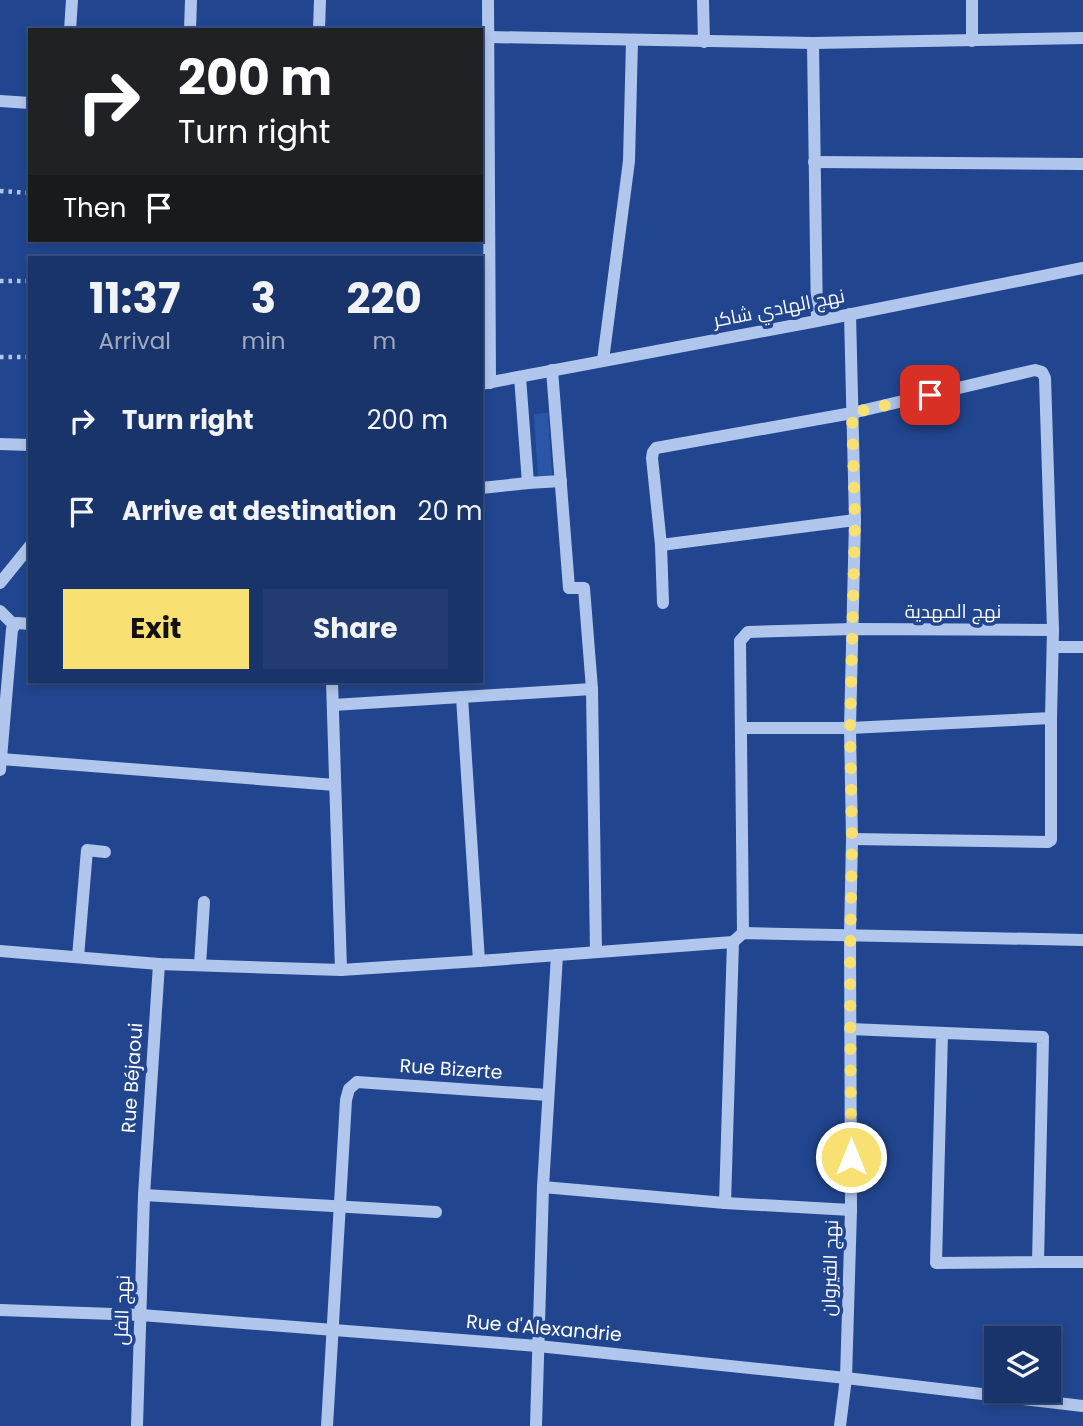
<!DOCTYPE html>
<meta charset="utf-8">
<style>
body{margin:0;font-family:Poppins,Cairo,sans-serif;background:#223c71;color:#f1f3f6;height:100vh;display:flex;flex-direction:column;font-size:26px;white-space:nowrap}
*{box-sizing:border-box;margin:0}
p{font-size:23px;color:#9faac1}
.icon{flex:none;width:38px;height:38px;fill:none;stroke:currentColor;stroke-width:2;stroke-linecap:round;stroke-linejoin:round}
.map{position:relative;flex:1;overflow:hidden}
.details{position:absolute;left:28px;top:256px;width:455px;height:427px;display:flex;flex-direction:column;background:#19346b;border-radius:0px;box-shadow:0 4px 10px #0003,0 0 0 2px #374f7e}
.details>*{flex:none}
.top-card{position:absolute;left:28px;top:28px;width:455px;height:214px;border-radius:0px;box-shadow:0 4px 10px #0003,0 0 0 2px #374f7e;background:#202124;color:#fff;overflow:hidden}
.buttons{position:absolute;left:984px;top:1326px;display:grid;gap:14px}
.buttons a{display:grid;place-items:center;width:77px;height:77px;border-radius:0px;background:#19346b;box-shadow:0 4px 10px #0003,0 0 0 2px #374f7e;font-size:35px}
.pin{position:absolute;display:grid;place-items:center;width:60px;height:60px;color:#fff;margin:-30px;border-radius:14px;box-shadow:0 4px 10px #0006}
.me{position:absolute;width:77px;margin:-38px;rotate:0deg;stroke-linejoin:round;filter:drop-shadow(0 0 5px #0008)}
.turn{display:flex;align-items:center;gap:24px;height:147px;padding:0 35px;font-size:32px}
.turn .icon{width:91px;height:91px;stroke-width:2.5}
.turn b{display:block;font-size:49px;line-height:60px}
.then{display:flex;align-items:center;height:66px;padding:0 35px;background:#0003;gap:14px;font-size:26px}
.eta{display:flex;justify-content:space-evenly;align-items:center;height:119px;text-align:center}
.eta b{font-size:42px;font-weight:700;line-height:49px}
.action{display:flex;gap:14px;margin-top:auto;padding:14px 35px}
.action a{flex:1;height:80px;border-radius:0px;background:#f9e072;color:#111;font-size:28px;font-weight:700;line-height:80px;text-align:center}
.action a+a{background:#223c71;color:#f1f3f6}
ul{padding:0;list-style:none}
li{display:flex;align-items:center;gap:21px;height:91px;padding:0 35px}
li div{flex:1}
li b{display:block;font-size:26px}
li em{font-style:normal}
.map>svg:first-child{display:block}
.green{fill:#2b56a7}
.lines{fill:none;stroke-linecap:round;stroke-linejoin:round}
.path{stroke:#b1c6ec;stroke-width:4.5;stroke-dasharray:3.5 5;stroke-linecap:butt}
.minor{stroke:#b1c6ec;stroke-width:12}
.route{stroke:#f9e072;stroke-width:12;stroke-dasharray:0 21.6}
.labels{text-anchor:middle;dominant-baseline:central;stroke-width:7;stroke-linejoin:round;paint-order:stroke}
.street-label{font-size:19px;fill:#fff;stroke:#21468f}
</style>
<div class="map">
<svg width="1083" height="1426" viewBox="0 0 1083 1426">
<rect width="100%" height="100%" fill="#21468f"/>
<polygon class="green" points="548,413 552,476 538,477 534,414"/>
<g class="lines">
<g class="path">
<polyline points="0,191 30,193"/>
<polyline points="0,281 30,281"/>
<polyline points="0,357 30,357"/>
</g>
<g class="minor">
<polyline points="488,0 490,383"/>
<polyline points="703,0 704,42"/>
<polyline points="70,30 72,0"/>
<polyline points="190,30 191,0"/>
<polyline points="319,30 320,0"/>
<polyline points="489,37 813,43 1083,38"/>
<polyline points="972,41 972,0"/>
<polyline points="813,43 817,321"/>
<polyline points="0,101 30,103"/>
<polyline points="814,162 1083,164"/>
<polyline points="603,360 629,161 632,41"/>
<polyline points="552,370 569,588 584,588 592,689 596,952"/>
<polyline points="520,377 528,483 561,481"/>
<polyline points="481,384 817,321 1083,268"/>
<polyline points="0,444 30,445"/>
<polyline points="481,488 528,483"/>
<polyline points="661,545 855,520"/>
<polyline points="0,583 30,546"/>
<polyline points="663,603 661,545 652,458 653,452 656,448 852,413 1035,370 1042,372 1045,378 1053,630 1051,718 1051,840 1048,842 852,839"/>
<polyline points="0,611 14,625"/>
<polyline points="1053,647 1083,647"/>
<polyline points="332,681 341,970"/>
<polyline points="462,697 479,961"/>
<polyline points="333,705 592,689"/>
<polyline points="741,728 850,728 1051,718"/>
<polyline points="1,759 335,785"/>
<polyline points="0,770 12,629 17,623 30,624"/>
<polyline points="743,933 740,641 748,632 853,629 1053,630"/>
<polyline points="0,951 159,964 341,970 479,961 733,942 743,933 1083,940"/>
<polyline points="78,957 87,850 105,852"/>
<polyline points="200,965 204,902"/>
<polyline points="850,1029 1043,1037 1038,1262 936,1263 942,1033"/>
<polyline points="543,1187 725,1203 851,1210"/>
<polyline points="144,1195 436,1212"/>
<polyline points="725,1203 733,942"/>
<polyline points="1038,1262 1083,1262"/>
<polyline points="0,1310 141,1315 538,1346 846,1378 1083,1406"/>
<polyline points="137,1426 144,1195 159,964"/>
<polyline points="327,1426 346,1100 349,1089 357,1082 548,1095"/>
<polyline points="536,1426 543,1187 557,955"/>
<polyline points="840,1426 846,1378 851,1210 850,934 852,839 850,728 855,520 850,314"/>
</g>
</g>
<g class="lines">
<polyline class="route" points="851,1157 850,958 852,839 850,728 855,520 852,413 930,395"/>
</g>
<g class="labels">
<g class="street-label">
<text transform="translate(779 308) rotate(-11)">نهج الهادي شاكر</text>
<text x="953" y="611">نهج المهدية</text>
<text transform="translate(451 1069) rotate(4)">Rue Bizerte</text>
<text transform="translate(132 1078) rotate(-86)">Rue Béjaoui</text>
<text transform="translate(830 1268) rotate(-88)">نهج القيروان</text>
<text transform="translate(122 1310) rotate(-88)">نهج الفل</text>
<text transform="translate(544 1328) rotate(5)">Rue d'Alexandrie</text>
</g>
</g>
</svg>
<div class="buttons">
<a><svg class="icon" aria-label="layers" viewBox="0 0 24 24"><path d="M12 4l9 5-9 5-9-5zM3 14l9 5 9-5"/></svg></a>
</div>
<div class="pin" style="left:930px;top:395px;background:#d93025"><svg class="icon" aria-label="arrive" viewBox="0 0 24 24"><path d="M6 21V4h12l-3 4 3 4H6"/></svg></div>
<svg class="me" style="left:851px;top:1157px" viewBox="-20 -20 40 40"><circle r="17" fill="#f9e072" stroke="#fff" stroke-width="3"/><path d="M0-11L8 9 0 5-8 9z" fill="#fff"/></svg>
<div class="top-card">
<div class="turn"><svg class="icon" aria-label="right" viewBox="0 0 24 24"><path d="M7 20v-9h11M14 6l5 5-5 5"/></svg><div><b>200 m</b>Turn right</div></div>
<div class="then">Then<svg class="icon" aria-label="arrive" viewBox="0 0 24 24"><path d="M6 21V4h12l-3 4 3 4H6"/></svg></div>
</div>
<section class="details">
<div class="eta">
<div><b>11:37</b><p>Arrival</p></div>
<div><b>3</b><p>min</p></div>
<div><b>220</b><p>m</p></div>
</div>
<ul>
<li><svg class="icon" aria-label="right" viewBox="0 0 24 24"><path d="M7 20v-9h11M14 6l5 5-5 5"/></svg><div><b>Turn right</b></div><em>200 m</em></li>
<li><svg class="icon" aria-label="arrive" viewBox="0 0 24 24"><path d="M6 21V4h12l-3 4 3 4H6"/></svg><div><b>Arrive at destination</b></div><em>20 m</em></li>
</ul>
<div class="action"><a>Exit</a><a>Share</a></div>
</section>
</div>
